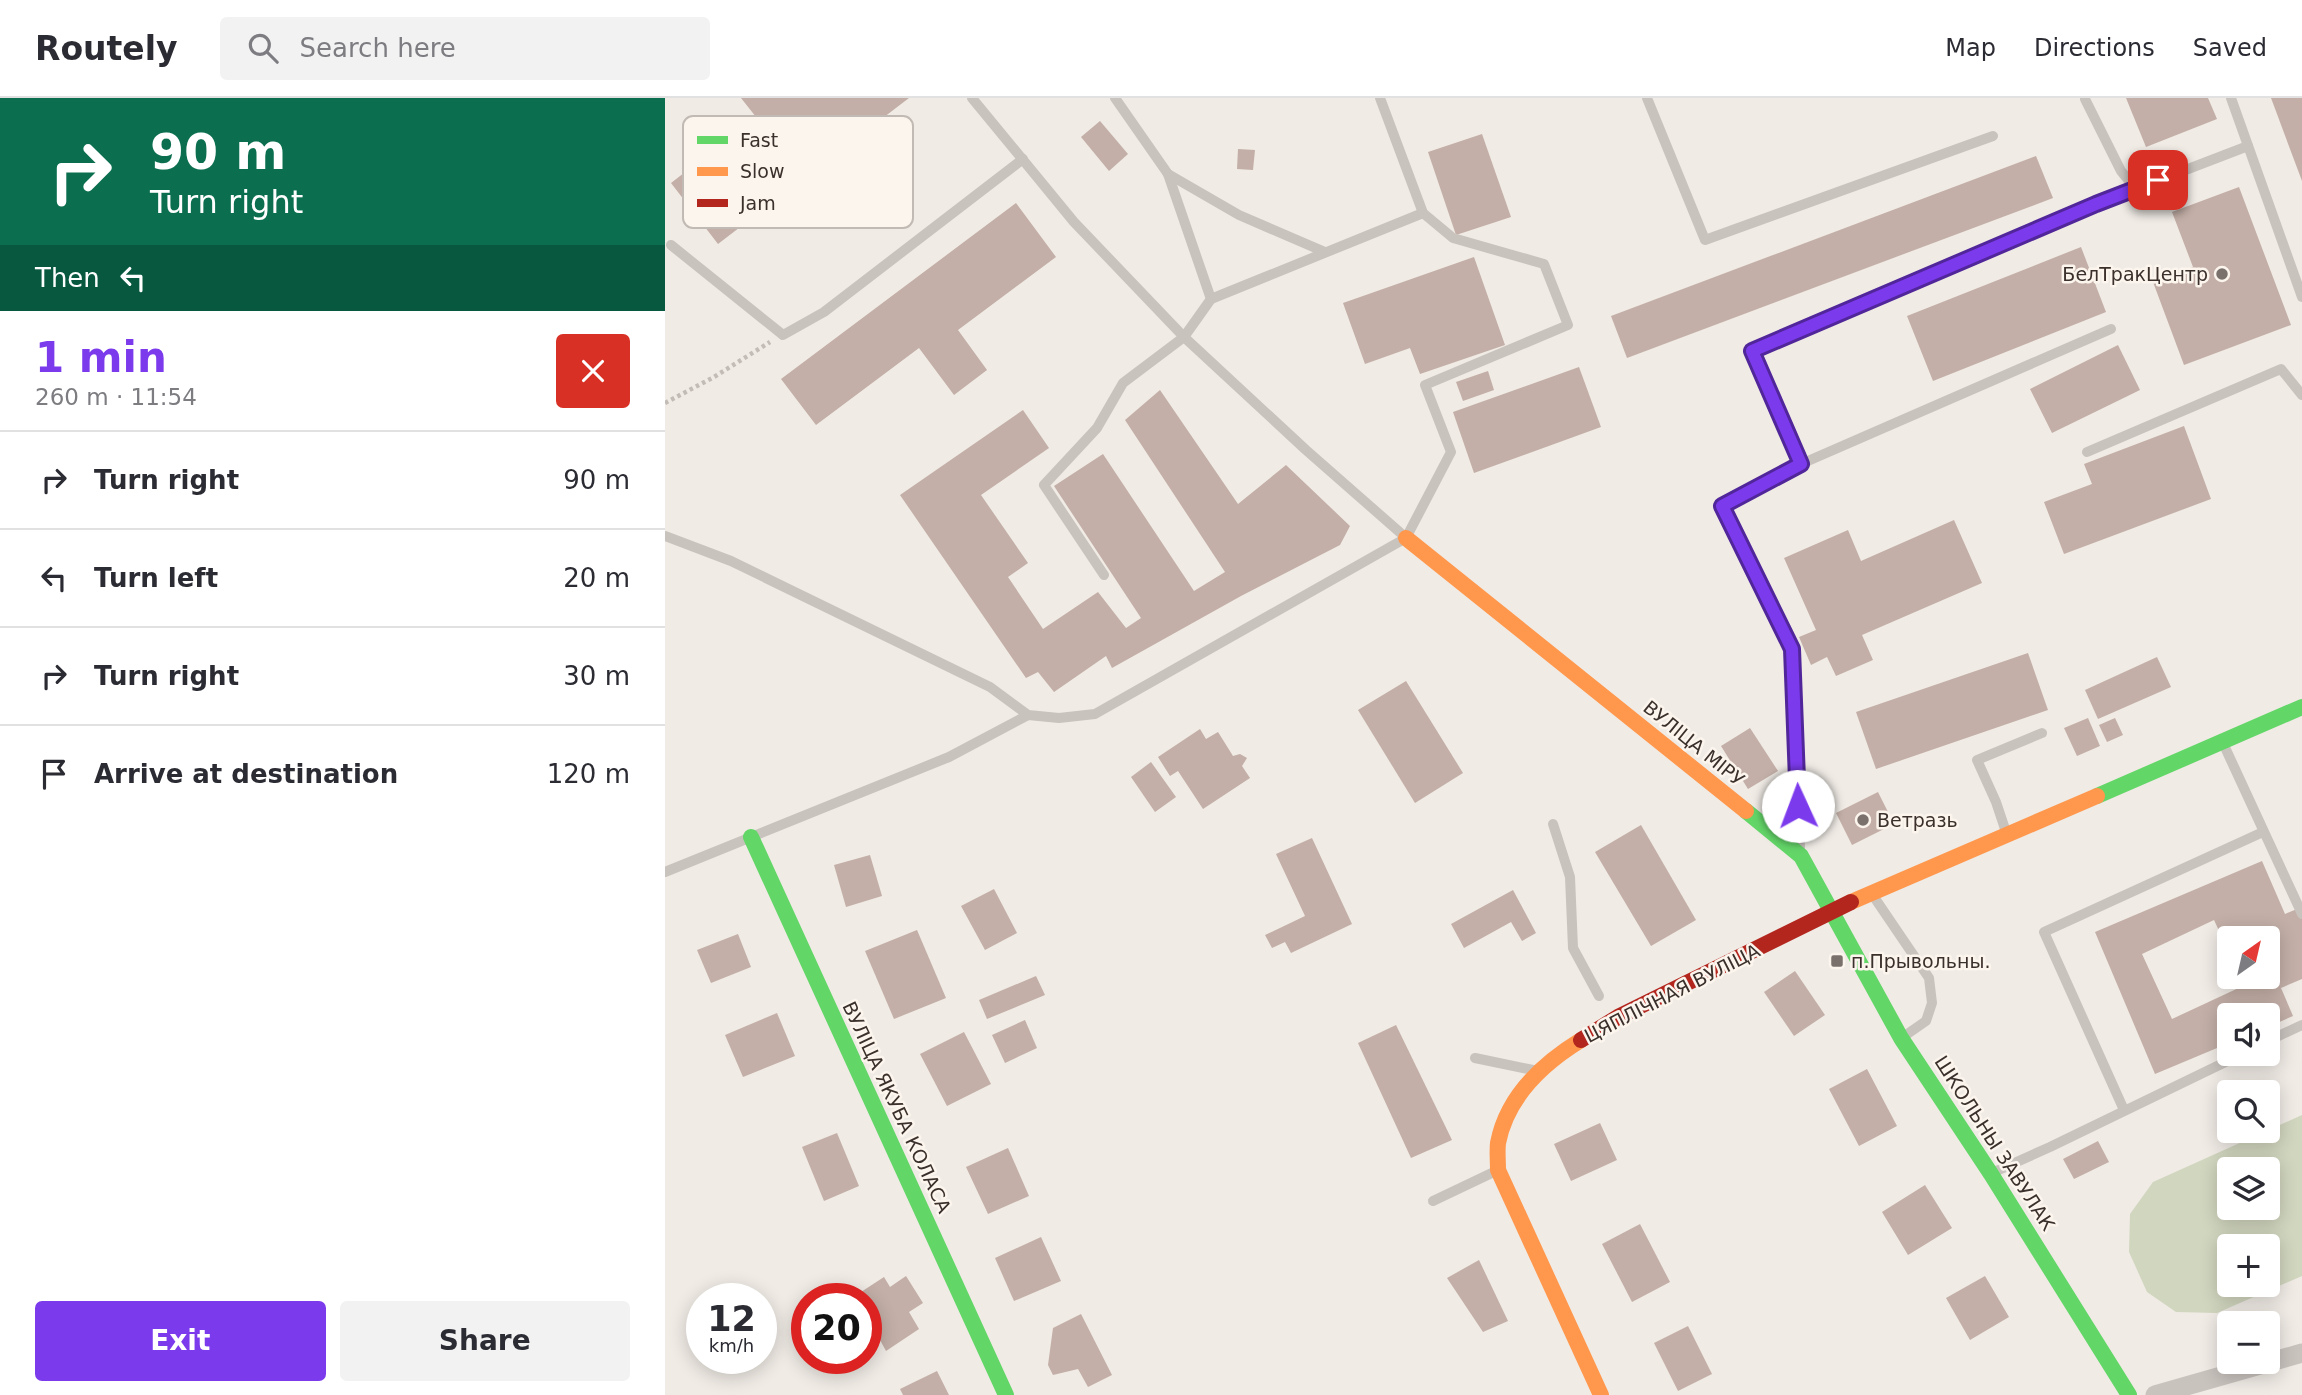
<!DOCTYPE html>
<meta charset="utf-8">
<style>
body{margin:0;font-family:"DejaVu Sans",sans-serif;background:#f2f2f3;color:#2b2b33;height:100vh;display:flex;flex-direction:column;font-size:26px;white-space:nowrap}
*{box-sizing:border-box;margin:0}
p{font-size:23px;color:#7c7c81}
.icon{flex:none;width:38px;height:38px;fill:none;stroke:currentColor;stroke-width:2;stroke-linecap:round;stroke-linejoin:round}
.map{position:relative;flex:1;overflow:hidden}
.side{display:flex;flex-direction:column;background:#fff;width:665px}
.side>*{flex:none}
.top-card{background:#0b6e4f;color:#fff;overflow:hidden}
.needle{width:46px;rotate:34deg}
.fabs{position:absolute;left:1552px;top:828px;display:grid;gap:14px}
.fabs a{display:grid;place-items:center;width:63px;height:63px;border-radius:7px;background:#fff;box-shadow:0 4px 18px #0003;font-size:35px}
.speed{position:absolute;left:21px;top:1185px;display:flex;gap:14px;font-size:35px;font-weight:700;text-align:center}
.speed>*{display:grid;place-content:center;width:91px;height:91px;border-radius:50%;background:#fff;box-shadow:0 4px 18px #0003;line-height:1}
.speed small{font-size:18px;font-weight:400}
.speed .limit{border:10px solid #d22;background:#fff;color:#111}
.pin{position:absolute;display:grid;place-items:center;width:60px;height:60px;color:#fff;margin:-30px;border-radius:14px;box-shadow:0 4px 10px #0006}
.me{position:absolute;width:77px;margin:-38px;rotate:358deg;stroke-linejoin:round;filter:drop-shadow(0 0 5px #0008)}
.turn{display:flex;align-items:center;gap:24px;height:147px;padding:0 35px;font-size:32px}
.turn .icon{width:91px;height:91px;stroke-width:2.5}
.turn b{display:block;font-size:49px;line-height:60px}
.then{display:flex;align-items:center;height:66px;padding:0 35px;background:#0003;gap:14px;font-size:26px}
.round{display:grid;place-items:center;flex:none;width:74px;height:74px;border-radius:7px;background:#f2f2f3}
.summary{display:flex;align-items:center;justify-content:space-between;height:119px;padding:0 35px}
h1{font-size:42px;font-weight:700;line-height:52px;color:#7c3aed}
.primary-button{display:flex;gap:14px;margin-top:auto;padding:14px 35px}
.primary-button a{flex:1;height:80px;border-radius:7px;background:#7c3aed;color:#fff;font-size:28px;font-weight:700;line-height:80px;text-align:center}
.primary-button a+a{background:#f2f2f3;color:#2b2b33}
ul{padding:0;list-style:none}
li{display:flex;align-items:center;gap:21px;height:98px;padding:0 35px;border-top:2px solid #e1e1e2}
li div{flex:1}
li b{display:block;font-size:26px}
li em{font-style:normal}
header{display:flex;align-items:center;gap:42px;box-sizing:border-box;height:98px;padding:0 35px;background:#fff;border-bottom:2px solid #e1e1e2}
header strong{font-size:33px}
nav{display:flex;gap:38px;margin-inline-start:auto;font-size:24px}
.search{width:490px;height:63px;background:#f2f2f3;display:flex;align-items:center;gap:18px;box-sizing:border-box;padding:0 24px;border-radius:7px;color:#7c7c81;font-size:26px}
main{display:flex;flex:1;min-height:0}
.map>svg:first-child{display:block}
.green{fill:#d1d6bf;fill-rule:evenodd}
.building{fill:#c3afa7;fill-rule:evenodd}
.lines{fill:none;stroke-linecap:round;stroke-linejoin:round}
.path{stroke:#c2bbb6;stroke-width:4.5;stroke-dasharray:3.5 3.5;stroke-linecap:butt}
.lane{stroke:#c9c3be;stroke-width:10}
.street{stroke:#c9c3be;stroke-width:19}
.fast{stroke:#63d668;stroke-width:16}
.slow{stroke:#ff974d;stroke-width:16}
.jam{stroke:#b3261e;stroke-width:16}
.route-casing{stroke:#51269a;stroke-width:18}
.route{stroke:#7c3aed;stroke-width:12}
.poi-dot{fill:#7a716c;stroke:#fbf5ee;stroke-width:2.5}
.labels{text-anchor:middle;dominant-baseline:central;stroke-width:5;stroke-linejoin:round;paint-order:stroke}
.poi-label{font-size:19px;fill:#3b302b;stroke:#fbf5ee;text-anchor:start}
.street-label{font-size:19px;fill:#3b302b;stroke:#fbf5ee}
.key{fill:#fbf5ee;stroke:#c1bab4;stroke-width:2}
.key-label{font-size:19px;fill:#3b302b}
</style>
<header>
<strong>Routely</strong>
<div class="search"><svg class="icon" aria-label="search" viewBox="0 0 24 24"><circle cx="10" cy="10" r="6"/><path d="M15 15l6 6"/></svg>Search here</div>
<nav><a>Map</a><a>Directions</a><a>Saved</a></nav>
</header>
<main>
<section class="side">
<div class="top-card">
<div class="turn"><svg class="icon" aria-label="right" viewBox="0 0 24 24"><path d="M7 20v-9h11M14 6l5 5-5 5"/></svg><div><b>90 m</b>Turn right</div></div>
<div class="then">Then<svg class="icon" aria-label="left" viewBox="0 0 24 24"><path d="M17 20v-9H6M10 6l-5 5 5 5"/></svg></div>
</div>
<div class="summary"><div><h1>1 min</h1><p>260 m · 11:54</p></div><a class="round" style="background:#d93025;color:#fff"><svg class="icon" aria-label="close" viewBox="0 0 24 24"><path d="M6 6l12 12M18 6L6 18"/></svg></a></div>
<ul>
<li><svg class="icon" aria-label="right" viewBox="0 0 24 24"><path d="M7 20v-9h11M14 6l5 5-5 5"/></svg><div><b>Turn right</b></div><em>90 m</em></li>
<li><svg class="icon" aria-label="left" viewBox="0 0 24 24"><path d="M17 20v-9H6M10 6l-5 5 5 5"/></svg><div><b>Turn left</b></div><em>20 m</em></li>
<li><svg class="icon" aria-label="right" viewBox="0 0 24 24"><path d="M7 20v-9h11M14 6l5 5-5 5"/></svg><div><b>Turn right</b></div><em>30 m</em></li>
<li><svg class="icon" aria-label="arrive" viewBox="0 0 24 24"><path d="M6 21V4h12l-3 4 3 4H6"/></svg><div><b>Arrive at destination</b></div><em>120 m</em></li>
</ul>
<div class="primary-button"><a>Exit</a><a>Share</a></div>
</section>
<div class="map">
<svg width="1637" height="1297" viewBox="0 0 1637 1297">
<rect width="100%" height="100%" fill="#f0ebe5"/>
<path class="green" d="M1637,1017V1178L1552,1215L1511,1214L1482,1194L1464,1154L1465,1116L1488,1084ZM1564,1071H1603V1110H1564ZM1564,1148H1603V1186H1564Z"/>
<g class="building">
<polygon points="76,0 244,0 53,146 6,85 91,19"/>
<polygon points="1461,0 1543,0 1552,21 1481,49"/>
<polygon points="1606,0 1637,0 1637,83"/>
<polygon points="435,23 463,56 444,73 416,39"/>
<polygon points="817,36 846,119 791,137 763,54"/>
<polygon points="573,51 590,52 588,72 572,71"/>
<polygon points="1371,58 1388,100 962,260 946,218"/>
<polygon points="1574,89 1626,227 1519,267 1488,184 1528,169 1507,114"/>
<polygon points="351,105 391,159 293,232 322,272 289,297 254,250 151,327 116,281"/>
<polygon points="1416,149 1441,214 1268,283 1242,218"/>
<polygon points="809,159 840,247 755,276 745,250 700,266 678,205"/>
<polygon points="1453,247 1475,292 1387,335 1365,291"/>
<polygon points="914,269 936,329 809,375 788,314"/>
<polygon points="823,273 829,292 798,303 791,284"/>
<polygon points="495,292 573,406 621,367 685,428 675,447 576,498 447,570 441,558 389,594 373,574 361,580 235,397 358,312 384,350 316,397 363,465 343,479 378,531 433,494 461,530 476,520 389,388 438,356 529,493 560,474 460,322"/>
<polygon points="1519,328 1546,401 1399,456 1379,404 1427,386 1419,366"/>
<polygon points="1289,422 1317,485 1197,537 1208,562 1171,578 1162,559 1146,567 1134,539 1151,532 1119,460 1183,432 1196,463"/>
<polygon points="1363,555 1383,612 1211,671 1191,614"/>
<polygon points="1492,559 1506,589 1433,621 1420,592"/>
<polygon points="741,583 798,675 750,705 693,612"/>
<polygon points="1423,620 1435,648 1412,658 1399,630"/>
<polygon points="1450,620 1458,637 1442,644 1434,627"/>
<polygon points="1085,630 1113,673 1083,691 1056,648"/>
<polygon points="535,631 541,641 553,634 568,658 575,656 582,660 577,668 585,680 538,711 513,673 505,678 493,659"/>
<polygon points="486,664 511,699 490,714 466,679"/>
<polygon points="1213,694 1229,726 1187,747 1171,715"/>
<polygon points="976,727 1031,822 986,848 930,754"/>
<polygon points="647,740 687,826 626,855 620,844 607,850 600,837 640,818 611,756"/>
<polygon points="205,757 217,798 181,809 169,767"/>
<path d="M1597,763L1620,816L1637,809V881L1616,890L1628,918L1603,929V917H1564V945L1490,976L1430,834ZM1549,822L1564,854V840H1603V878H1576L1580,887L1507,921L1477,856Z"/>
<polygon points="329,791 352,835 320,852 296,808"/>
<polygon points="848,792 871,835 857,843 846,824 799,850 786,826"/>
<polygon points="252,832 281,900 229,921 200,853"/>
<polygon points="73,836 86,869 46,885 32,852"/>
<polygon points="1130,873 1160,917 1129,938 1099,894"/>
<polygon points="371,878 380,897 322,921 314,902"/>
<polygon points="112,915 130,958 78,979 60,937"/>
<polygon points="360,922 372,950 340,965 327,937"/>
<polygon points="731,927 787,1042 746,1060 693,945"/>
<polygon points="299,934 326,986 282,1008 255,956"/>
<polygon points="1202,971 1232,1028 1194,1048 1164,991"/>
<polygon points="935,1025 952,1062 906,1083 889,1046"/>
<polygon points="172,1035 194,1088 159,1103 137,1049"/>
<polygon points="1433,1043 1444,1064 1409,1081 1398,1061"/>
<polygon points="343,1050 364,1098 323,1116 301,1069"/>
<polygon points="1260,1087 1287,1130 1243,1157 1217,1114"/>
<polygon points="975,1126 1005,1184 967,1204 937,1146"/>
<polygon points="376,1139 396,1183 349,1203 330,1160"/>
<polygon points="814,1162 843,1223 818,1234 782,1180"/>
<polygon points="241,1178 258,1205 244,1214 254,1231 221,1253 215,1242 201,1250 201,1200 196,1194 219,1179 225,1189"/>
<polygon points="1320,1178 1344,1219 1305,1242 1281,1200"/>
<polygon points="416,1216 447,1277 423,1289 413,1271 388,1277 383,1267 388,1230"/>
<polygon points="1023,1228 1047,1276 1013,1293 989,1245"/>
<polygon points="272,1273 284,1297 238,1297 235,1291"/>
</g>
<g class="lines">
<polyline class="path" points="0,305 49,279 105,244"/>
<g class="lane">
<polyline points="307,0 409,124 519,239 641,352 739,438"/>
<polyline points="982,0 1040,142 1328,38"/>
<polyline points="1566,0 1637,199"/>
<polyline points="1420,1 1456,73 1471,91 1583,48"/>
<polyline points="503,76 574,117 660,154"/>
<polyline points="6,147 118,237 159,214 358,61"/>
<polyline points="546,201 758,115"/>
<polyline points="1446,231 1136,366 1087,253 1431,106 1471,91"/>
<polyline points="1422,354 1616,271 1637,297"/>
<polyline points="0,438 66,463 325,589 363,617 394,620 430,616 741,440 786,354 760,287 903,227 879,166 788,140 758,115 715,0"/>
<polyline points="439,477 379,387 432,330 458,285 519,239 546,201 503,76 450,0"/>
<polyline points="1558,645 1637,816"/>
<polyline points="888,726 905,779 908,850 934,898"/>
<polyline points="1341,734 1331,704 1312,662 1377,635"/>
<polyline points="1135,750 1127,551 1057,408 1136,366"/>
<polyline points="0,774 284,659 363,617"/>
<polyline points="1207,796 1264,880 1267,905 1261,923 1238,939"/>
<polyline points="1603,943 1637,927"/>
<polyline points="810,960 868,972"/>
<polyline points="1459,1012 1379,834 1598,734"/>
<polyline points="1327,1075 1385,1049 1577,956"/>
<polyline points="768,1103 831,1073"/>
</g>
<polyline class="street" points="1490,1297 1637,1255"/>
<g class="fast">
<polyline points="1432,698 1637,609"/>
<polyline points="1081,713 1136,758 1236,940 1326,1076 1464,1297"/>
<polyline points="86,739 341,1297"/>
</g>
<g class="slow">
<polyline points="741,440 1081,713"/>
<polyline points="1186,804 1432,698"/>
<path d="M916,942C877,966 842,998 833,1045C832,1053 833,1063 833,1072L936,1297"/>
</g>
<polyline class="jam" points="916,942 953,919 1186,804"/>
</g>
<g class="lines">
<g class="route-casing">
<polyline id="route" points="1133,708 1127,551 1057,408 1136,366 1087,253 1431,106 1493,82"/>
</g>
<use href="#route" class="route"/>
</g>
<g class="poi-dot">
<circle cx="1557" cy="176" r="7"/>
<circle cx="1198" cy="722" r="7"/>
<rect x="1165" y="856" width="14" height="14" rx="3.5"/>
</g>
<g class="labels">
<g class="poi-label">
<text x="1543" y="176" text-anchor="end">БелТракЦентр</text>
<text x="1212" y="722">Ветразь</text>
<text x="1186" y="863">п.Прывольны.</text>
</g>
<g class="street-label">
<text transform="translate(1029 645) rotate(39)">ВУЛІЦА МІРУ</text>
<text transform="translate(1007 895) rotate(-27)">ЦЯПЛІЧНАЯ ВУЛІЦА</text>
<text transform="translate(232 1009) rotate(65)">ВУЛІЦА ЯКУБА КОЛАСА</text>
<text transform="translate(1330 1045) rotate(57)">ШКОЛЬНЫ ЗАВУЛАК</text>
</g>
</g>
<rect x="18" y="18" width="230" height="112" rx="10" class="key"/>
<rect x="32" y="38" width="31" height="8" fill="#63d668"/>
<rect x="32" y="69" width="31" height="9" fill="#ff974d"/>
<rect x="32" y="101" width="31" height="8" fill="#b3261e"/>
<g class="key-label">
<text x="75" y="49">Fast</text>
<text x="75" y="80">Slow</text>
<text x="75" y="112">Jam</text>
</g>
</svg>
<div class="fabs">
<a><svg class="needle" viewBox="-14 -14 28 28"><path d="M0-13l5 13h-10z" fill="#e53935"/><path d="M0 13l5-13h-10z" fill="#7c7c81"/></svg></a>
<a><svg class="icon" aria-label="sound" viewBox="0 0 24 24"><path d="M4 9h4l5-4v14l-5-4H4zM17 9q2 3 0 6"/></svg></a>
<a><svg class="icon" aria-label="search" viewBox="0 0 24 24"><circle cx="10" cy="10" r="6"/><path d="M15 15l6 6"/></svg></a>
<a><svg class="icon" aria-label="layers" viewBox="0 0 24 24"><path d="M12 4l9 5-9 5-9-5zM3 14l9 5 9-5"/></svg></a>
<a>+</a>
<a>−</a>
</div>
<div class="speed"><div>12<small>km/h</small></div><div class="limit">20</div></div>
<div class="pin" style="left:1493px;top:82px;background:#d93025"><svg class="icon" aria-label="arrive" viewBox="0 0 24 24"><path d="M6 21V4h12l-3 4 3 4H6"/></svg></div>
<svg class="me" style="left:1133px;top:708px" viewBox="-20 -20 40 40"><circle r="19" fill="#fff"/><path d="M0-13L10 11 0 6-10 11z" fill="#7c3aed"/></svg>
</div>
</main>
